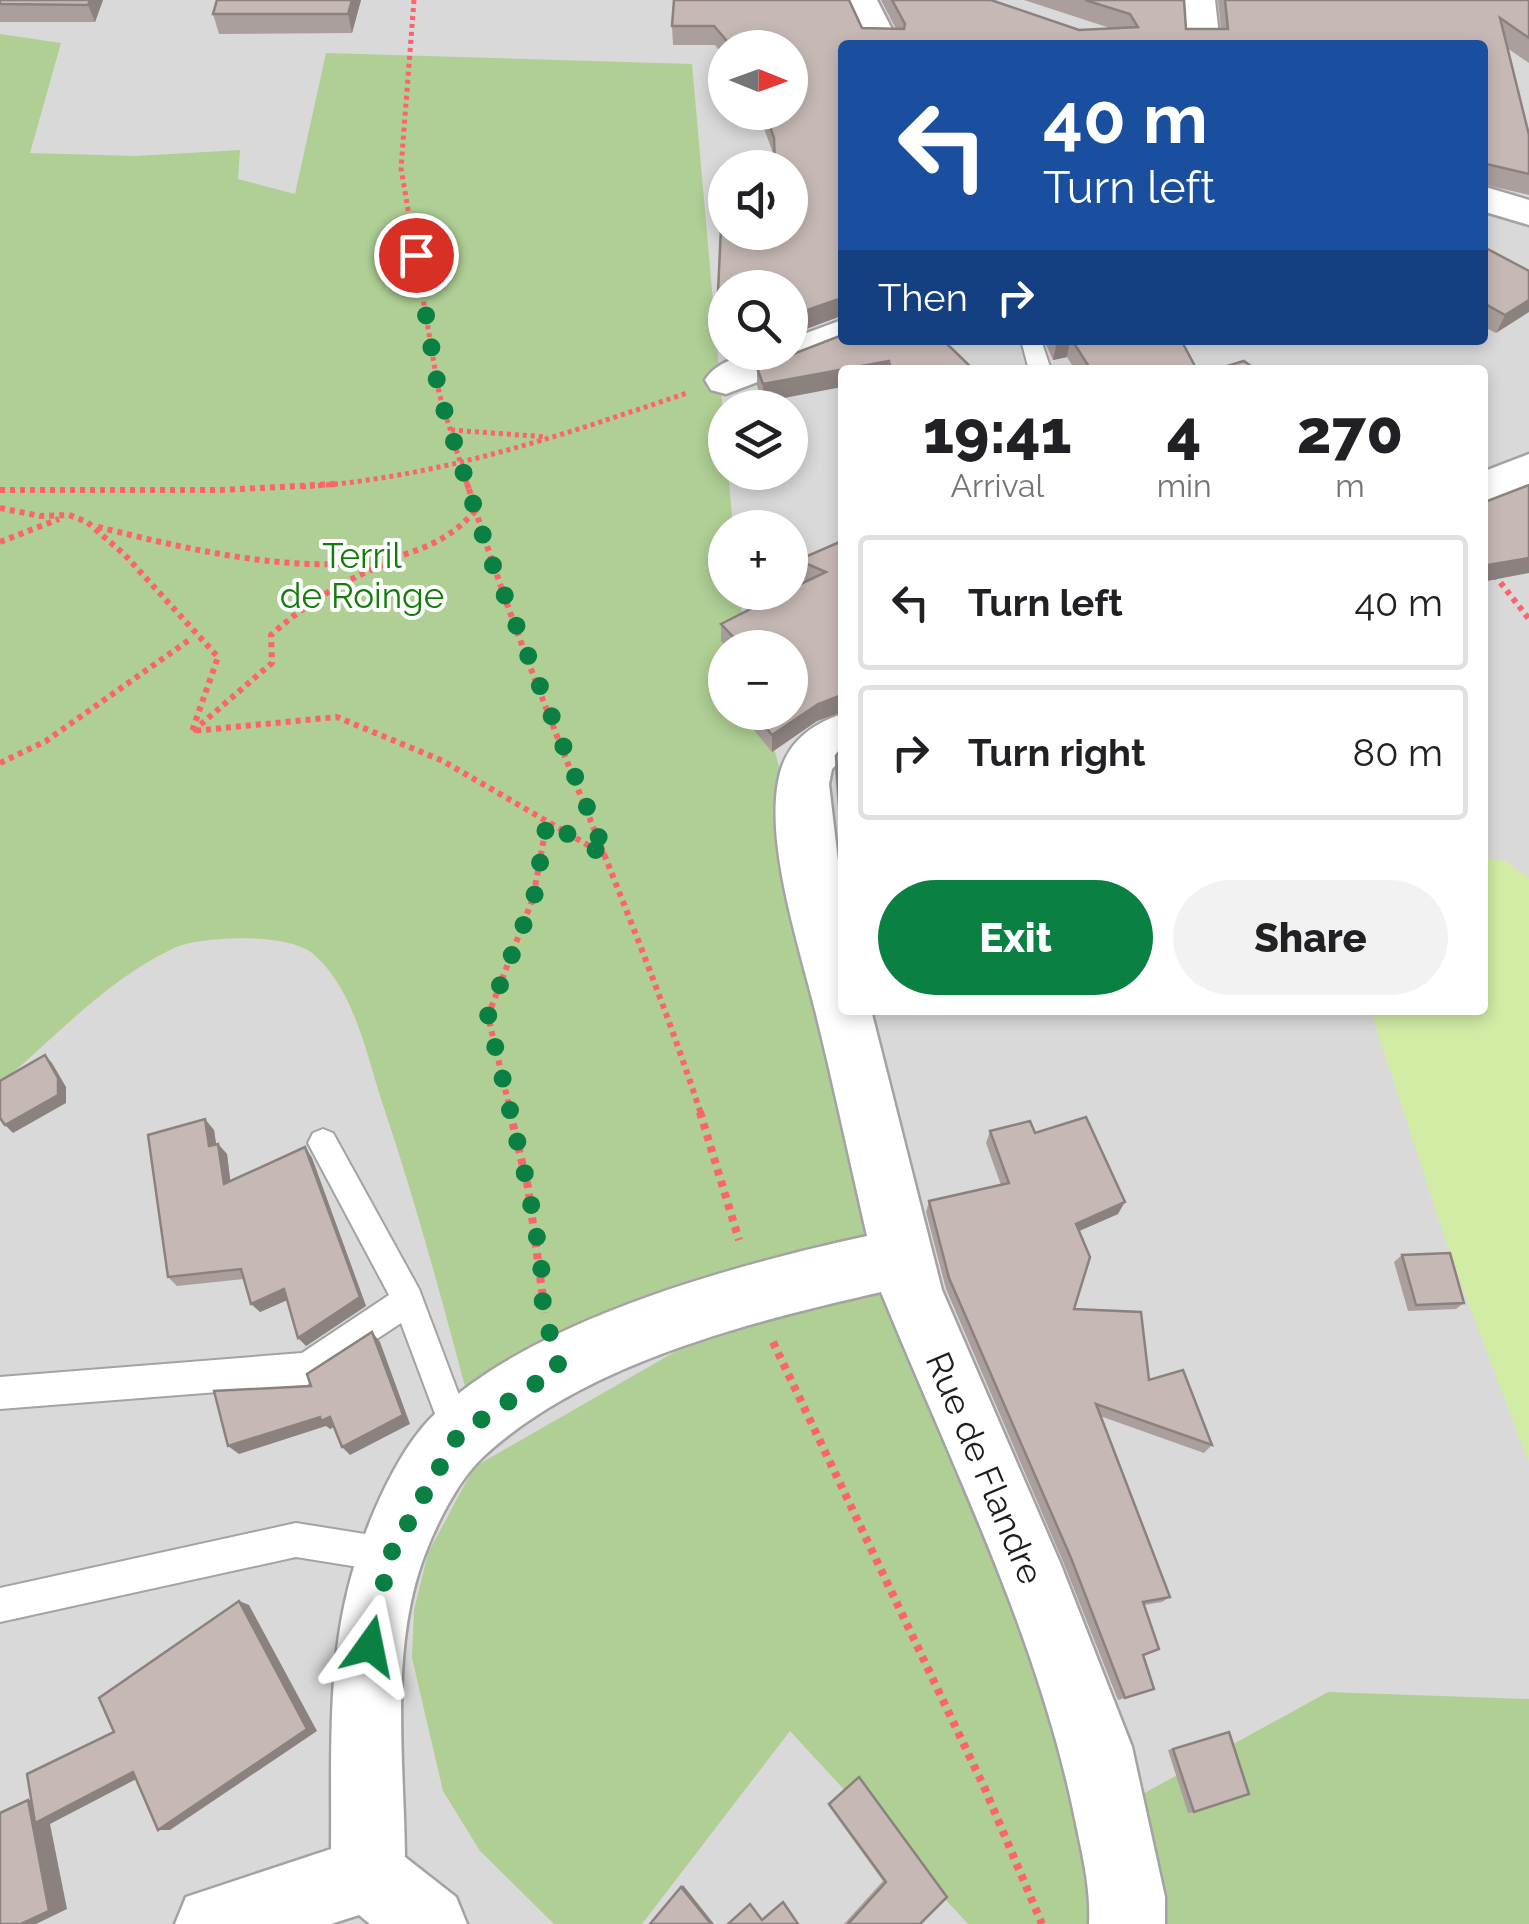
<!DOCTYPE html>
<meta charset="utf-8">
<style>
body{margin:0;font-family:Raleway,sans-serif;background:#f2f2f2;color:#202124;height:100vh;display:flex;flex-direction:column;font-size:38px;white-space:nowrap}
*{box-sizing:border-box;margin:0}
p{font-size:32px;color:#757577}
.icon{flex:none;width:55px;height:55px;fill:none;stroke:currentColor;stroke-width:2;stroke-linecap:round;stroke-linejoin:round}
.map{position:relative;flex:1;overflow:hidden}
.sheet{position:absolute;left:838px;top:365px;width:650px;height:650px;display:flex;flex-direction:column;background:#fff;border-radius:10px;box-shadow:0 5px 15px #0003}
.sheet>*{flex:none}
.guide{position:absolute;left:838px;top:40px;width:650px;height:305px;border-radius:10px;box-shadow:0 5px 15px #0003;background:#1a4fa0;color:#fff;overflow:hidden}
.needle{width:65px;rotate:91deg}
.controls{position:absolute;left:708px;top:30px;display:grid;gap:20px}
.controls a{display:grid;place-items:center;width:100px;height:100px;border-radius:50%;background:#fff;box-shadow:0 5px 15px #0003;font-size:50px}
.pin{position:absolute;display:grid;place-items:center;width:85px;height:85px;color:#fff;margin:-42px;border:5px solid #fff;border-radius:50%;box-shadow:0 2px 10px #0007}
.me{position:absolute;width:110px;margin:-55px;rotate:12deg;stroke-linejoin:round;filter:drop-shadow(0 0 8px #0008)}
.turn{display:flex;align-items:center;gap:35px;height:210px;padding:0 40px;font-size:45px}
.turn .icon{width:130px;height:130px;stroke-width:2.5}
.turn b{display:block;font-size:70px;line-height:85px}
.then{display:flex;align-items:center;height:95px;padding:0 40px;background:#0003;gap:20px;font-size:38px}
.eta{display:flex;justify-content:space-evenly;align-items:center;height:170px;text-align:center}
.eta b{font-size:60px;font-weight:800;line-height:70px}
.action{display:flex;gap:20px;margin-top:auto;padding:20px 40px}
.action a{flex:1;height:115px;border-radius:60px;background:#0b8043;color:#fff;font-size:40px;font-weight:800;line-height:115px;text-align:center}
.action a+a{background:#f2f2f2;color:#202124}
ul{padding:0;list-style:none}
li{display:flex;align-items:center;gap:30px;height:135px;margin:0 20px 15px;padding:0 20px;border:5px solid #e0e0e0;border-radius:10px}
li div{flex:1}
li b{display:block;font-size:38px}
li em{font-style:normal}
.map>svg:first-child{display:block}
.residential{fill:#dad9d9;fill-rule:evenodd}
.grass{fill:#d2eba5}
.forest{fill:#afcf95}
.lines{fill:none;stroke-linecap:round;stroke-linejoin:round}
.lane-casing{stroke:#a3a3a3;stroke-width:4}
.street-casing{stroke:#a3a3a3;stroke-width:5}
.path-far2{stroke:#fe626a;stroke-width:5;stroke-dasharray:4 4;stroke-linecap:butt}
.path-far1{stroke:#fe626a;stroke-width:6;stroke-dasharray:5 5;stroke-linecap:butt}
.path{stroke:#fe626a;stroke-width:8;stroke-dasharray:6 6;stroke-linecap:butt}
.lane{fill:#fff;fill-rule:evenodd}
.street{fill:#fff;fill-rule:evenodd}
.path-bridge-far1{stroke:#fe626a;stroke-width:5;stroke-dasharray:4 4;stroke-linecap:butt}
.path-bridge{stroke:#fe626a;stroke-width:6;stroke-dasharray:5 5;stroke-linecap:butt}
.wall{fill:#aa9f9c}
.shaded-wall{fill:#8b827f}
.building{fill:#c6b9b5;stroke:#8b827f;stroke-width:2.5}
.route{stroke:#0b8043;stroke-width:18;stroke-dasharray:0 32.4}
.labels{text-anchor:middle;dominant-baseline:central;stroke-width:8;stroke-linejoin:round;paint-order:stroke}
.park-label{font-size:35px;fill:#107d07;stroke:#fff}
.street-label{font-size:35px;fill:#1c1c1c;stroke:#fff}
</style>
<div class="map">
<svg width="1529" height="1924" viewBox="0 0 1529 1924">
<rect width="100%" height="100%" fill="#eee8e2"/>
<path class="residential" d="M0,0H1529V1924H0ZM842,45H1482V340H842ZM725,48H790V112H725ZM725,168H790V232H725ZM725,288H790V352H725ZM842,370H1482V1010H842ZM725,408H790V472H725ZM725,528H790V592H725ZM725,648H790V712H725Z"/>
<polygon class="grass" points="1483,857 1505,861 1529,878 1529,1464 1451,1257 1370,1010 1482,1010"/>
<path class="forest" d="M0,34L61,43L30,153L136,156L240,150L238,179L295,194L326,53L692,64L733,527L725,528V592L739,593L747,647L725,648V712L765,713L842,1010L1110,1812L1328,1692L1529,1699V1924H968L790,1731L642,1924H554L480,1851L443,1791L412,1658L414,1610L428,1553L474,1467L800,1280L741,1287L480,1444C450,1329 420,1215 382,1102C366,1053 354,988 312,953C287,933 200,935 172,949C107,980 54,1038 0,1084Z"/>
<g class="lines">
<g class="lane-casing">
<g id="lane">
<polygon points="1021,340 1041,340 1051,370 1029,370"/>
<polygon points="323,1129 333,1133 419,1289 474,1435 469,1446 458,1451 447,1446 401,1323 307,1385 0,1409 0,1377 302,1353 389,1295 308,1143 313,1133"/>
<polygon points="296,1523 390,1538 402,1543 407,1555 402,1567 390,1572 296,1557 0,1622 0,1588"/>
</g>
</g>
<g class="street-casing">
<g id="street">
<polygon points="843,0 877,0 900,45 864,45"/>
<polygon points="1181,0 1215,0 1220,45 1184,45"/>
<polygon points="1482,186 1529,200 1529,225 1482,211"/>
<path d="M842,320V340H859L857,344L726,394L711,390L705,380C721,354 762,352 790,352V339Z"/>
<polygon points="1529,454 1529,488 1482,507 1482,472"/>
<path d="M842,714V759L832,769L829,784L842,895V1010H871L942,1290L1061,1565L1132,1747L1165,1897V1924H1089C1091,1888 1082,1854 1075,1819C1038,1637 951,1464 881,1292C750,1322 584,1363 483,1457C458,1480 437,1523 425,1554C389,1647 404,1760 405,1857L456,1897L467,1924H370L359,1915L331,1924H175L186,1897L331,1849C332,1764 327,1677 347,1593C360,1538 394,1451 437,1412C537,1318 735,1265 867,1236C850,1162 834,1087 816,1014C800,949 766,848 778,782C784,745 809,725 842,714Z"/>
</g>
</g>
<g class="path-far2">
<polyline points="414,0 401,168 439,393 454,442"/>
<polyline points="451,430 547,437"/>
<path d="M302,487C437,478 560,436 687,393"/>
</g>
<g class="path-far1">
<path d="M469,489C533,701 632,903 701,1114"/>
<polyline points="0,490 221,490 336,484"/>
<polyline points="0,508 40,516 69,515 87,522 125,555 218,657 192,731 337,717 443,761 605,855"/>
<path d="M98,527C201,552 396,604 475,511"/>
<polyline points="0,542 59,519"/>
<polyline points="1482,559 1529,619"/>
<path d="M193,731L272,663L271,635C310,600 349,577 398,559"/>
<polyline points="0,763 46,741 192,638"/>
<polyline points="511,1114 488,1016 533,898 547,822"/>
</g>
<g class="path">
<polyline points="510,1112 528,1187 545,1313"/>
<polyline points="700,1112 739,1240"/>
<polyline points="773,1342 985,1789 1042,1924"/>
</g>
<use href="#lane" class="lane"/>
<use href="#street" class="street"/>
<polyline class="path-bridge-far1" points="454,442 468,487"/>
<polyline class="path-bridge" points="467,484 469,489"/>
</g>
<g class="wall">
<polygon points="0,0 103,0 95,22 0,22"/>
<polygon points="361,0 352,33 219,34 213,14"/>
<polygon points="674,0 849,0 862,28 896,29 881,0 991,0 1079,30 1110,28 1024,0 1184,0 1186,29 1221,29 1218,0 1529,0 1529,63 1507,48 1529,135 1529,195 1482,184 1482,45 842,45 842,318 841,316 790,335 790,288 725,288 725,331 718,332 717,313 721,228 725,228 725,232 790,232 790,168 774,168 774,156 758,112 790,112 790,48 725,48 725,57 715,45 673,45 672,26"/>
<polygon points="1482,246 1529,271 1496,333 1482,326"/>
<polygon points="842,335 974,370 842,370 763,402 757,386 757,368"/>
<polygon points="1044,340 1181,340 1197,370 1075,370 1067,357 1053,360"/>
<polygon points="842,541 842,712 817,721 772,752 743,717 743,712 790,712 790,648 728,648 721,641 721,624 806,581 797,577 798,560"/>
<polygon points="842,748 842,861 835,772 836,756"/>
<polygon points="214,1130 216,1144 218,1144 227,1154 230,1181 305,1147 312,1158 366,1306 306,1346 287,1300 260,1312 244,1279 177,1286 168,1277"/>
<polygon points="990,1131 1035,1133 1118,1214 1079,1231 1074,1309 1149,1380 1212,1445 1204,1453 1100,1416 1170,1597 1162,1602 1144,1605 1143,1656 1154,1689 1118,1700 1064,1564 946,1289 926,1212 929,1201 1001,1185 986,1143"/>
<polygon points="1402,1255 1464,1303 1456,1309 1408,1311 1394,1262"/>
<polygon points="1229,1732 1194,1812 1188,1813 1168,1750"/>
<polygon points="859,1777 920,1924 844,1924 883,1881 828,1805"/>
</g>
<g class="shaded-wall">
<polygon points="90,0 103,0 95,22 88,5"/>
<polygon points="352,0 361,0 352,33 348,14"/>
<polygon points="842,298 841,316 790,335 790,316"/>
<polygon points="1529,300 1529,312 1496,333 1505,315"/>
<polygon points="1063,340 1070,340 1067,357 1053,360 1057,342"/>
<polygon points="889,361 888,370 842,370 842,387 763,402 763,384"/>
<polygon points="1529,558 1529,573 1482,582 1482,566"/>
<polygon points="842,695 842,712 817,721 772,752 772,735 818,704"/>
<polygon points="45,1055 52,1063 66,1087 66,1103 13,1133 5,1125"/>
<polygon points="205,1119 214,1130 218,1157 209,1146"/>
<polygon points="218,1144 227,1154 232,1194 224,1184"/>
<polygon points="305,1147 312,1158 366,1306 306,1346 298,1338"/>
<polygon points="1125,1202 1118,1214 1070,1235 1076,1224"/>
<polygon points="284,1289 292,1298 260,1312 251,1304"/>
<polygon points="372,1332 380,1342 410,1424 350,1455 342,1447"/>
<polygon points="320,1417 330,1417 339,1425 330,1429 326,1426 239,1454 228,1446"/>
<polygon points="239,1601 249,1605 317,1731 170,1830 158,1830"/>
<polygon points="133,1772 146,1774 50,1824 67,1909 36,1924 21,1924 28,1800 46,1801"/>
<polygon points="683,1885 714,1924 711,1924 681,1887"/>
</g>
<g class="building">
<polygon points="0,0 90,0 88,5 0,4"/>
<polygon points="217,0 352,0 348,14 213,14"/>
<polygon points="674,0 849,0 862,28 904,29 905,24 892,0 991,0 1079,30 1138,27 1130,14 1085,0 1184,0 1186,29 1228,29 1225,0 1529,0 1529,38 1500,18 1529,135 1529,174 1482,163 1482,45 842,45 842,298 790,316 790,288 725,288 725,312 717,313 721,228 725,228 725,232 790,232 790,168 775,168 774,138 765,112 790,112 790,48 733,48 714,26 672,26"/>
<polygon points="1482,246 1529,271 1529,300 1505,315 1482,302"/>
<polygon points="842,335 842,340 943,340 974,370 891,370 889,361 763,384 757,368"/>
<polygon points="1072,340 1181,340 1197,370 1091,370"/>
<polygon points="1244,361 1256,370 1214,370"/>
<polygon points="1529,485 1529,558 1482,566 1482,503"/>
<polygon points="842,541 842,695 818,704 772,735 753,712 790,712 790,648 744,648 721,624 784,592 790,592 790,589 826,572 798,560"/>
<polygon points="842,748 842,839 836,756"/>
<polygon points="45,1055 58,1078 58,1095 5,1125 0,1118 0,1081"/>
<polygon points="1086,1117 1125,1202 1076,1224 1090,1257 1074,1309 1141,1312 1149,1380 1183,1370 1212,1445 1096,1404 1170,1597 1143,1602 1159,1649 1143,1655 1154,1689 1125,1698 1071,1558 949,1278 929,1201 1009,1183 990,1131 1030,1121 1035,1133"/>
<polygon points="205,1119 209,1146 218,1144 224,1184 305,1147 360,1297 298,1338 284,1289 251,1304 241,1269 168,1277 148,1135"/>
<polygon points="1450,1253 1464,1303 1416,1305 1402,1255"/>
<polygon points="372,1332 403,1415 342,1447 330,1417 321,1421 320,1417 228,1446 214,1391 311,1386 307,1374"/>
<polygon points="239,1601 307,1729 158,1830 133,1772 35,1823 27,1774 114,1732 99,1698"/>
<polygon points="1229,1732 1249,1794 1194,1812 1173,1749"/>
<polygon points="859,1777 947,1897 920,1924 848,1924 886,1882 829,1804"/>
<polygon points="28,1800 49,1911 21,1924 0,1924 0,1813"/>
<polygon points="681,1887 711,1924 650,1924"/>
<polygon points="783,1902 798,1924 728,1924 750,1904 762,1920"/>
</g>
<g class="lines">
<polyline class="route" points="370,1646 390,1555 458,1435 559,1368 543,1308 541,1260 528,1187 488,1016 534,898 547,822 606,856 489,555 439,393 416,255"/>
</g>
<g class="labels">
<g class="park-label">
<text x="362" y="555">Terril<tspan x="362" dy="40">de Roinge</tspan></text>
</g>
<g class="street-label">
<text transform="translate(985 1468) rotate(67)">Rue de Flandre</text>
</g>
</g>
</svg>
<div class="controls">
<a><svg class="needle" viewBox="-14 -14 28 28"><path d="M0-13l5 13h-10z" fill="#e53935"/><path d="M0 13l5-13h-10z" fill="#757577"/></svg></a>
<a><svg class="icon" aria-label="sound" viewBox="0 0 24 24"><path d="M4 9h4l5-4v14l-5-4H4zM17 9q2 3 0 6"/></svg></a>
<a><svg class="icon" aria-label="search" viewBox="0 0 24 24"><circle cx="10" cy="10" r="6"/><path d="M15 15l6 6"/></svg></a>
<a><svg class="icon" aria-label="layers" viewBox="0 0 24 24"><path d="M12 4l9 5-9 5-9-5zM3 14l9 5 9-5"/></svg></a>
<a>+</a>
<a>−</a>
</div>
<div class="pin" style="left:416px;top:255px;background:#d93025"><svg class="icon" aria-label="arrive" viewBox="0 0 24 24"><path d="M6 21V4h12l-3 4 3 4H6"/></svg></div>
<svg class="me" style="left:370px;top:1646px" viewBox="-20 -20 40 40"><path d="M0-17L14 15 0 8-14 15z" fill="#0b8043" stroke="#fff" stroke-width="4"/></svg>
<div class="guide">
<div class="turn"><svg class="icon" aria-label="left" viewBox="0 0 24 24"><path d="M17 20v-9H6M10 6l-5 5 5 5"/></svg><div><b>40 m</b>Turn left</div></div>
<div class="then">Then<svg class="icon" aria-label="right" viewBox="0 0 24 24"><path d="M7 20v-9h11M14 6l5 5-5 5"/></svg></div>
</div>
<section class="sheet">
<div class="eta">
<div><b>19:41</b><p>Arrival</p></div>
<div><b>4</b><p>min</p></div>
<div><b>270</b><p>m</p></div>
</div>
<ul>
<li><svg class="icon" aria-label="left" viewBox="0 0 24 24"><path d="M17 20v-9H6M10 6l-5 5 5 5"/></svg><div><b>Turn left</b></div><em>40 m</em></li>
<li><svg class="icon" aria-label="right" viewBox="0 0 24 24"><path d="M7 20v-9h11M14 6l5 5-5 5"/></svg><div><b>Turn right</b></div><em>80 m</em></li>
</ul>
<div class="action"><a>Exit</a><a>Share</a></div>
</section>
</div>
